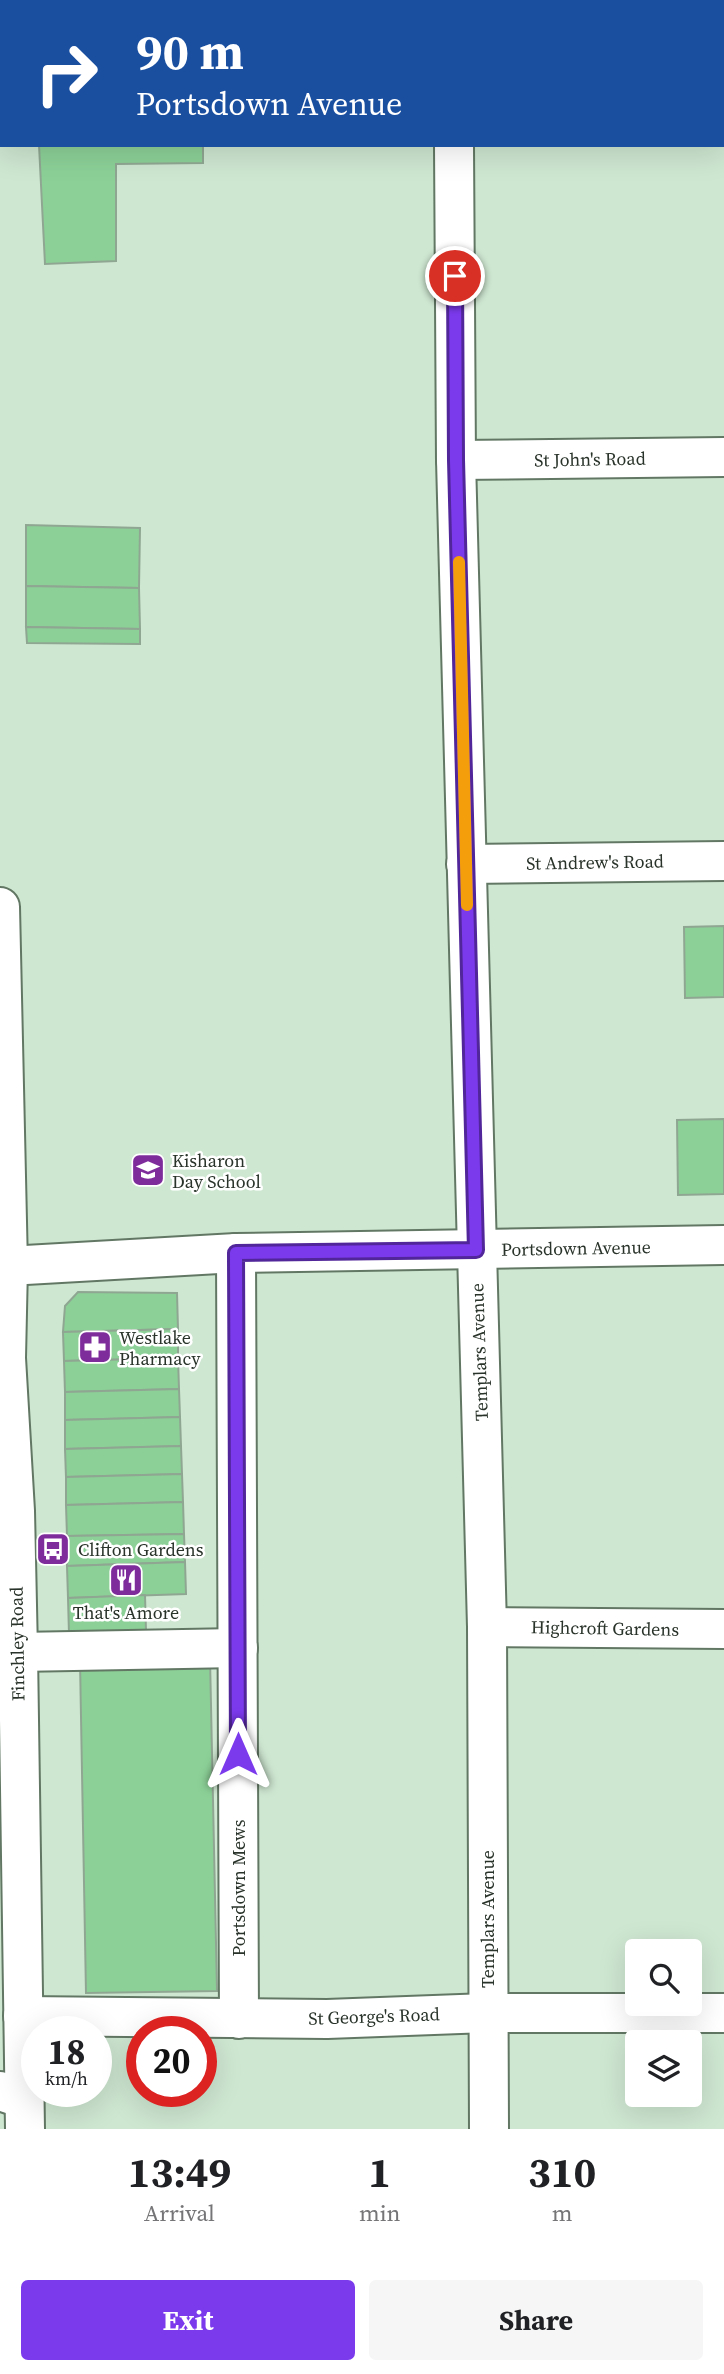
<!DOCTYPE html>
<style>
body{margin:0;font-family:"Source Serif 4",serif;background:#f6f6f6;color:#202124;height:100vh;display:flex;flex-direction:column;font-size:26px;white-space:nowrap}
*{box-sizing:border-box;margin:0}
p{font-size:23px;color:#757577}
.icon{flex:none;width:38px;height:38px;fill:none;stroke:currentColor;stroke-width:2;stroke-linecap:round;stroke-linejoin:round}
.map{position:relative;height:2129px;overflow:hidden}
.drawer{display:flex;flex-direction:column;background:#fff;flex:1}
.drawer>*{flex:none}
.banner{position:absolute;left:0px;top:0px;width:724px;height:147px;box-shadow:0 7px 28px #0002;background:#1a4fa0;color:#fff;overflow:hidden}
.fabs{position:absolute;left:625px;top:1939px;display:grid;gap:14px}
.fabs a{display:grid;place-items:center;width:77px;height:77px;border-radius:7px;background:#fff;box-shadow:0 7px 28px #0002;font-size:35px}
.speed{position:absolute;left:21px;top:2016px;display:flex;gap:14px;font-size:35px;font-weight:700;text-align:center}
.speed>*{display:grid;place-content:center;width:91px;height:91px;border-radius:50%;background:#fff;box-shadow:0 7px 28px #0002;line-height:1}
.speed small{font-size:18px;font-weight:400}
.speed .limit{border:10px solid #d22;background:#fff;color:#111}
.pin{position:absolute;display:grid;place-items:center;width:60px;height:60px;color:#fff;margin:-30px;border:4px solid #fff;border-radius:50%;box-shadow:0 2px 7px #0007}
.me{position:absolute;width:77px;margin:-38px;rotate:0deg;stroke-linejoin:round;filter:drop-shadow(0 0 5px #0008)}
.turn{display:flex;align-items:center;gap:24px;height:147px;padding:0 21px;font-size:32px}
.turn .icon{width:91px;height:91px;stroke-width:2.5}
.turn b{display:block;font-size:49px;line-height:60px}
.eta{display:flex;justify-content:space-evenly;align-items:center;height:119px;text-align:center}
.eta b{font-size:42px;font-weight:700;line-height:49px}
.button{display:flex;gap:14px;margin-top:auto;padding:14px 21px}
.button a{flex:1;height:80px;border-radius:7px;background:#7c3aed;color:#fff;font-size:28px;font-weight:700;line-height:80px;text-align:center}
.button a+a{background:#f6f6f6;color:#202124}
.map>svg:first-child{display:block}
.building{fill:#8cd097;stroke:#8fa792;stroke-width:2}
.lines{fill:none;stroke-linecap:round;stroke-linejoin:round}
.minor-casing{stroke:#627864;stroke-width:42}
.major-casing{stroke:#627864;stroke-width:42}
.minor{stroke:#fff;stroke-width:38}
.major{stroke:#fff;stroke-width:38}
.route-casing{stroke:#51269a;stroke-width:18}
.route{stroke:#7c3aed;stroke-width:12}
.slow{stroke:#f59e0b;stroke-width:12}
.labels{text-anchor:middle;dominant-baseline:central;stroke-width:5;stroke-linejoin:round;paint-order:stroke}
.street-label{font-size:18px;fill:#29332a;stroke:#fff}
.poi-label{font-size:18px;fill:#29332a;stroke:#fff;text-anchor:start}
</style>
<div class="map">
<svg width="724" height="2129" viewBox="0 0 724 2129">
<rect width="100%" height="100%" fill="#cee7d1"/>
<g class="building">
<polygon points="39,145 203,145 203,163 116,164 116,261 45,264"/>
<polygon points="26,525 140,528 139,588 26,586"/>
<polygon points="26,586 139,588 140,629 26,627"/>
<polygon points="26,627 140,629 140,644 27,643"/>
<polygon points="724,926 724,997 685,998 684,927"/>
<polygon points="724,1119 724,1194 678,1195 677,1120"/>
<polygon points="78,1292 177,1293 178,1329 63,1332 65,1306"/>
<polygon points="178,1329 178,1358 64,1361 63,1332"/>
<polygon points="178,1358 179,1389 65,1392 64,1361"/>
<polygon points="179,1389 180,1417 65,1420 65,1392"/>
<polygon points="180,1417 181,1446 65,1449 65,1420"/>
<polygon points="181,1446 182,1474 66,1477 65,1449"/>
<polygon points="182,1474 183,1502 66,1505 66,1477"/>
<polygon points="183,1502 184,1534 67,1536 66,1505"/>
<polygon points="184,1534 185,1562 67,1566 67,1536"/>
<polygon points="185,1562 186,1594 68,1598 67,1566"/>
<polygon points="145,1595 146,1631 69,1634 68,1598"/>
<polygon points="210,1658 217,1991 86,1993 80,1661"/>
</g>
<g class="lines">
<g class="minor-casing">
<g id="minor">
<polyline points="452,0 452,2"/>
<polyline points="723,44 724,44"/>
<polyline points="0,58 2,58"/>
<polyline points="454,145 456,460 487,1627 489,2129"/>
<polyline points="456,460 724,457"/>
<polyline points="466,864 724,861"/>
<polyline points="236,1253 239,2019"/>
<polyline points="8,1266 236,1253 724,1245"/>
<polyline points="487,1627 724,1629"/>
<polyline points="18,1652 238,1648"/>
<polyline points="23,2016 327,2019 487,2013 724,2013"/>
<polyline points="0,2091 24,2099"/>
</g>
</g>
<g class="major-casing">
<polyline id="major" points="0,907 8,1266 6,1358 15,1511 18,1652 25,2129"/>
</g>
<use href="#minor" class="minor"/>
<use href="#major" class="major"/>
</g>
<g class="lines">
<g class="route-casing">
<polyline id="route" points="238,1754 236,1253 476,1250 456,460 455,276"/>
</g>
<use href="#route" class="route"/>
<polyline class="slow" points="459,562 467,905"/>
</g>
<defs>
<g id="school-square" transform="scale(1.75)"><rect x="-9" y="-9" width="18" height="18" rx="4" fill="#7e2c9c" stroke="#fff"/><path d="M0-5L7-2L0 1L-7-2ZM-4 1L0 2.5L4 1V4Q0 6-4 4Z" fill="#fff"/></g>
<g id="pharmacy-square" transform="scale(1.75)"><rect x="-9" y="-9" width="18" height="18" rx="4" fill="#7e2c9c" stroke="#fff"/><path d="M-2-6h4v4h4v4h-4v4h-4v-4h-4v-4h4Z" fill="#fff"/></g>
<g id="bus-square" transform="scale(1.75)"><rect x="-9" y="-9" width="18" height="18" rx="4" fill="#7e2c9c" stroke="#fff"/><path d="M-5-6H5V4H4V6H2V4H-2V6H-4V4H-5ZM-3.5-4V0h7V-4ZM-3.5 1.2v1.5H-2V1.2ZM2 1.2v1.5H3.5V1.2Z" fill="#fff"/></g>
<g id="restaurant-square" transform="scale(1.75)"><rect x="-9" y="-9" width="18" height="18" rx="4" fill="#7e2c9c" stroke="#fff"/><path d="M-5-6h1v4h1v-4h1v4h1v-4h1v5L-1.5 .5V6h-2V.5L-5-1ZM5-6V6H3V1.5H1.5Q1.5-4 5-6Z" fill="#fff"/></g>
</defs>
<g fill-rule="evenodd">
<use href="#school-square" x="148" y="1170"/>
<use href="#pharmacy-square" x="95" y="1347"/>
<use href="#bus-square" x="53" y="1549"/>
<use href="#restaurant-square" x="126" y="1580"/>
</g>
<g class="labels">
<g class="street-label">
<text transform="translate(590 459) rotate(-1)">St John's Road</text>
<text transform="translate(595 862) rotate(-1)">St Andrew's Road</text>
<text transform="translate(576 1248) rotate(-1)">Portsdown Avenue</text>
<text transform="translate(479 1352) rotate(-92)">Templars Avenue</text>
<text transform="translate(605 1628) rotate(1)">Highcroft Gardens</text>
<text transform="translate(17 1644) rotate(-91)">Finchley Road</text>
<text transform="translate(238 1888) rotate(-90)">Portsdown Mews</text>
<text transform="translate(487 1919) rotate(-90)">Templars Avenue</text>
<text transform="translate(374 2016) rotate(-2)">St George's Road</text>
</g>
<g class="poi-label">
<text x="172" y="1160">Kisharon<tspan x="172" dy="21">Day School</tspan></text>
<text x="119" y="1337">Westlake<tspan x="119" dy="21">Pharmacy</tspan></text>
<text x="78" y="1549">Clifton Gardens</text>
<text x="126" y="1612" text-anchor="middle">That's Amore</text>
</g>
</g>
</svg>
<div class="fabs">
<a><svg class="icon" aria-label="search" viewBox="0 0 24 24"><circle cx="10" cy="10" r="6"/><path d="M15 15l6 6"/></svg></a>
<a><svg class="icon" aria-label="layers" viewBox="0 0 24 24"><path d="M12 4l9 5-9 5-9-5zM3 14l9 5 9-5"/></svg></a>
</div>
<div class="speed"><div>18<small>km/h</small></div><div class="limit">20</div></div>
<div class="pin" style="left:455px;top:276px;background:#d93025"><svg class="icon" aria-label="arrive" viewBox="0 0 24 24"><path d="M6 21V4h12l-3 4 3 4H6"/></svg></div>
<svg class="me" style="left:238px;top:1754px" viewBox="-20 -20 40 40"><path d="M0-17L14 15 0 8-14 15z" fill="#7c3aed" stroke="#fff" stroke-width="4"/></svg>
<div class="banner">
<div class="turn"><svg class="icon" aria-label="right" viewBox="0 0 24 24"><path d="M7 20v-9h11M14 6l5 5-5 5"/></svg><div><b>90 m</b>Portsdown Avenue</div></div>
</div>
</div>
<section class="drawer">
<div class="eta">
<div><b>13:49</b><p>Arrival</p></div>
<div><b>1</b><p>min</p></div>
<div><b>310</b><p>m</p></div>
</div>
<div class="button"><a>Exit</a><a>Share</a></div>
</section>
